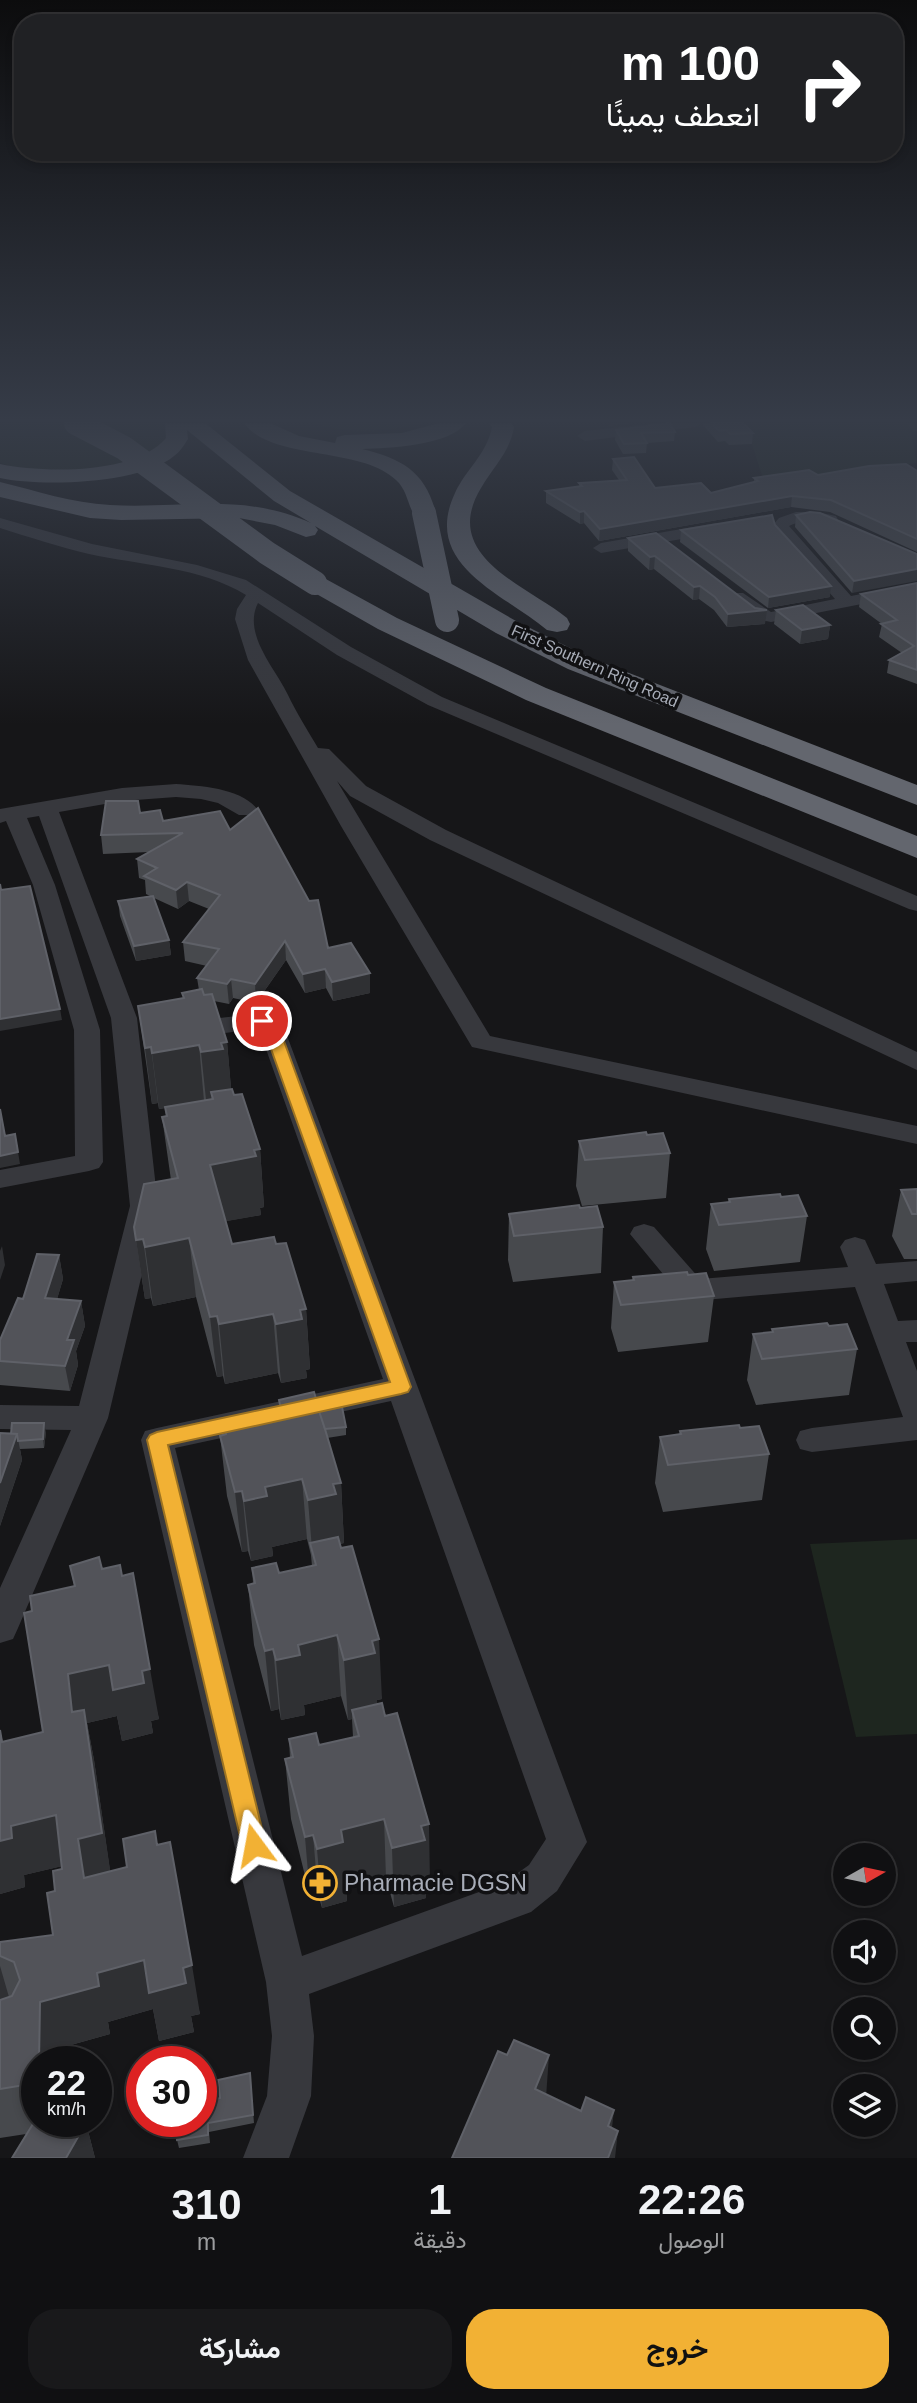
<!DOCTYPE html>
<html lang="ar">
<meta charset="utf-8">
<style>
body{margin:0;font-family:Arial,Vazirmatn,sans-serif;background:#19191b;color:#f1f3f6;direction:rtl;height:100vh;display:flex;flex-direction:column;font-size:26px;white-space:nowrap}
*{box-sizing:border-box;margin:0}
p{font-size:23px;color:#9c9d9f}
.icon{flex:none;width:38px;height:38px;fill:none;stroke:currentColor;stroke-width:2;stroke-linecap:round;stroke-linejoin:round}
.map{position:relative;height:2158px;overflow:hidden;direction:ltr}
.panel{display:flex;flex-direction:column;background:#101012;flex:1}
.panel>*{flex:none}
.top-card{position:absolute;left:14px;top:14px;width:889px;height:147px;border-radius:28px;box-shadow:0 4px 10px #0003,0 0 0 2px #303032;direction:rtl;background:#202124;color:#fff;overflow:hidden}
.needle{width:46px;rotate:81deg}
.controls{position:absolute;left:833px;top:1843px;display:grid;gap:14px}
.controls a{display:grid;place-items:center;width:63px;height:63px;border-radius:50%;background:#101012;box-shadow:0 4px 10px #0003,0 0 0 2px #303032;font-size:35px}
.speed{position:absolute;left:21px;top:2046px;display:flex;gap:14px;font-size:35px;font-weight:700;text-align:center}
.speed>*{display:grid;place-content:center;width:91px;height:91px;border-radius:50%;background:#101012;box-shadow:0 4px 10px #0003,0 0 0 2px #303032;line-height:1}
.speed small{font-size:18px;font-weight:400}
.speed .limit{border:10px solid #d22;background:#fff;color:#111}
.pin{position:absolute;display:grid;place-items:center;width:60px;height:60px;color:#fff;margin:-30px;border:4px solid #fff;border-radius:50%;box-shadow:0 2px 7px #0007}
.me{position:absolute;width:77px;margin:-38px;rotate:347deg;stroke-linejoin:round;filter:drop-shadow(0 0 5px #0008)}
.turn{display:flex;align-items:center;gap:24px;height:147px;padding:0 28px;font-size:32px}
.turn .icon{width:91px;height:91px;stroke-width:2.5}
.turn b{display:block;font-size:49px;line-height:60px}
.eta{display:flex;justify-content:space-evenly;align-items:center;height:119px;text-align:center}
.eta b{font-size:42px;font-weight:700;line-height:49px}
.cta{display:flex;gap:14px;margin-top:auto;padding:14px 28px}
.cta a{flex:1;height:80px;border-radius:28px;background:#f2b134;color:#111;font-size:28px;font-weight:700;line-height:80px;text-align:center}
.cta a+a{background:#19191b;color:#f1f3f6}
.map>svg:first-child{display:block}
.green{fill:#1e261f}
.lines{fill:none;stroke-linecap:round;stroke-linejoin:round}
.minor{fill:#37383d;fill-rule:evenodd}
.highway{fill:#63666e;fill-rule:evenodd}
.highway-bridge{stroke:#63666e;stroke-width:24}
.wall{fill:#47494d}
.shaded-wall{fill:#2f3033}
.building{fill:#525359;stroke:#5f6168;stroke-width:2}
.route{fill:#f2b134;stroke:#9d7322;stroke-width:2}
.labels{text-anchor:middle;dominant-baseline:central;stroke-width:7;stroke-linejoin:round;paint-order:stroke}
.far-street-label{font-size:16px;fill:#a8adb8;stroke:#111113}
.near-poi-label{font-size:23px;fill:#a8adb8;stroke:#111113;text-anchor:start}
</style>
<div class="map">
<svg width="917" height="2158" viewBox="0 0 917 2158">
<rect width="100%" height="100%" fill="#161618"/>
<g class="green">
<polygon points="0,423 167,423 173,435 165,447 99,471 26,470 0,463"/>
<path d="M313,423H422C386,432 349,435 313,423Z"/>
<polygon points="738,423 909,423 917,463 764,482 752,444"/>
<polygon points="917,1539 917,1734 856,1737 810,1544"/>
</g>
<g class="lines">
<g class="minor">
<polygon points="657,423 702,423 695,427 585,441 577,436 585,431"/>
<polygon points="907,423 917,423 917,431 912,430"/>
<path d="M796,512H817L836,516L838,520C828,530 806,516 789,526L851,596L917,583V593L771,622L755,619L731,601L728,597L731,593H743L771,612L835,599L772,526L779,518Z"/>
<path d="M0,518L92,544L197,565L246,580L351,647L442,697L917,896V911L909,909L428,705L337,655L258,603C242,634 276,669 288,695C296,712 308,731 318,748L329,749L366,786L446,830L917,1052V1070L430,840L350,796L337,781L490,1036L917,1126V1144L472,1047L341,826L248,660L235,619L237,609L246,595C201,567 139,565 89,554C59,547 29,537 0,528Z"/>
<polygon points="716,523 724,528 722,532 601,553 593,548 601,543"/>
<path d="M176,784C201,786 242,788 258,810L255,815H239L218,803L201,799L176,797L122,801L59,812L137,1018L158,1206L108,1418L18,1628L13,1639L0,1643V1588L71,1430L0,1429V1405L79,1406L130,1206L111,1018L39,816L27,818L55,885L100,1030L103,1162L99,1168L89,1171L0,1188V1170L75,1156L74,1030L33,885L6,821L0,823V809L122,788Z"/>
<path d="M262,1013L271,1016L286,1033L587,1842L557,1891L531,1912L309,1994L314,2036L311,2096L289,2158H243L267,2096L272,2036L266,1982L141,1440L145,1431L157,1428L383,1379L261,1035L256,1029L186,1038L177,1035L173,1030L177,1025L186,1022ZM391,1401L546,1839L529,1865L504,1883L302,1956L175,1448Z"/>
<polygon points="644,1224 654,1227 700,1279 848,1267 840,1247 845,1240 855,1237 865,1240 876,1264 917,1261 917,1281 884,1284 898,1321 917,1320 917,1342 906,1342 917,1371 917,1440 812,1452 800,1449 796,1440 800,1431 812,1428 903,1417 855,1287 693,1301 682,1297 630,1234 634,1227"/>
</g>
<g class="highway">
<path d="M165,423H205L290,491L516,621L588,657L917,785V805L568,669L496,633L315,526L318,530L315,535L306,537L275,525L239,518L121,520L90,518L0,497V482C37,491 72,503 110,505C181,509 243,492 311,523L274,501L187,430L188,439C184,445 180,452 174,456C141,484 41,487 0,478V464C43,473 135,475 166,438Z"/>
<path d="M244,423H270L299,436L335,443L337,437L345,435L402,433L439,423H466C449,446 388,448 362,449C402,459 425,471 436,513L432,518L424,520L416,518C407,505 408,491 396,480C361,446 271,461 244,423Z"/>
<path d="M489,423H511L514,427C510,452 493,467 481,488C440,556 524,584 567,618L570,624L567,630L557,632L547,630C503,593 421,565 455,493C466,469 487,454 492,427Z"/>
<polygon points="315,575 324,578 397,618 546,688 917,836 917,858 526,700 378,629 306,588 302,583 306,578"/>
</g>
<g class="highway-bridge">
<polyline points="76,423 124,448 267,553 315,583"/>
<polyline points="424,513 447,620"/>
</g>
</g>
<g class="wall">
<polygon points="703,423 743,423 753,433 752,444 729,445 725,441 718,442 703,425"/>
<polygon points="616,430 675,432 674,441 647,443 646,453 623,454 615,440"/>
<polygon points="613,459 655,488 711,493 754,482 754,478 917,471 917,552 830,512 791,507 599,541 584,523 580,524 546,503 546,491 579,487 579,483 619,480 612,470"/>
<polygon points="796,515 917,554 852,593 795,527"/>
<polygon points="775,525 830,597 768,608 680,542 681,530"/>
<polygon points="628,538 765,624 727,627 714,610 699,599 693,600 654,569 649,570 628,551"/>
<polygon points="917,583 917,684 887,673 889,660 902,653 879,637 882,624 859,607 861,594"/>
<polygon points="776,610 830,625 828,639 800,644 774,624"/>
<polygon points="140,813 163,821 230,830 328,948 370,993 333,1001 326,988 305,993 286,960 256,1003 233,998 229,1004 214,1001 227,1042 231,1089 260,1149 264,1207 260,1208 261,1215 226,1221 232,1244 276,1244 306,1309 310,1369 306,1370 307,1378 281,1383 278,1373 225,1384 223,1376 217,1377 196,1297 153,1306 151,1298 145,1299 134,1227 171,1180 162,1117 166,1116 165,1108 159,1109 158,1103 152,1104 138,1006 183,998 182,993 199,990 197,978 207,966 185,961 183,942 209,909 189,901 178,909 154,898 169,940 171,955 136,961 120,916 118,901 150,896 146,894 145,880 139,878 137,859 149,852 103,854 101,835"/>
<polygon points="647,1135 670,1153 666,1198 582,1206 576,1186 579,1141"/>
<polygon points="917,1189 917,1259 904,1259 892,1236 901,1190"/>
<polygon points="781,1197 807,1216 800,1262 714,1271 706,1249 711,1204 728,1202 729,1199"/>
<polygon points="580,1208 603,1227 601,1273 513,1282 508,1260 509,1214"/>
<polygon points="59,1255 63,1279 57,1299 81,1301 85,1326 76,1351 78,1365 70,1391 0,1385 0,1340 23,1299"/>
<polygon points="633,1277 714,1296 708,1342 618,1352 611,1328 614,1282 632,1280"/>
<polygon points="829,1326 857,1349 849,1395 756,1405 747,1380 753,1334 772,1332 772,1329"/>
<polygon points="279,1400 319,1411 346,1427 346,1435 327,1438 341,1483 344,1543 340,1544 382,1699 377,1700 377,1704 430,1883 426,1884 426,1898 394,1907 386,1878 346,1889 347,1901 322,1908 318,1894 310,1896 291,1819 285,1759 290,1758 289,1739 319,1745 353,1737 352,1719 348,1720 341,1696 304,1705 305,1715 281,1720 279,1709 271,1711 254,1645 248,1585 253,1583 252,1568 279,1573 312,1566 311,1555 307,1539 272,1547 273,1556 251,1561 248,1551 242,1552 227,1496 220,1436 225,1435 223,1421 279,1410"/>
<polygon points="680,1431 769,1454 762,1500 663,1512 655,1483 660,1437 679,1435"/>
<polygon points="46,1432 44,1448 20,1449 22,1460 0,1526 0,1433"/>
<polygon points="70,1566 102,1569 122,1576 159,1719 151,1721 153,1733 122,1741 117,1716 87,1723 94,1760 110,1871 127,1867 157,1845 200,2014 191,2016 194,2032 159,2041 153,2009 108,2022 110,2034 53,2050 37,2062 37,2121 81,2121 86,2123 95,2158 12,2158 26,2134 0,2138 0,1942 53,1935 55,1891 62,1869 62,1866 24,1875 25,1887 0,1894 0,1730 3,1742 43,1732 32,1611 74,1586"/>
<polygon points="250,2073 254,2123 209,2132 210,2143 179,2148 177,2140 220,2098"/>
</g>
<g class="shaded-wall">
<polygon points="610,423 633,423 609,426"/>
<polygon points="792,496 791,507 599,541 600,529"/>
<polygon points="584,511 584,523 580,524 580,512"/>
<polygon points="655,556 654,569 649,570 650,557"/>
<polygon points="917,569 917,581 852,593 854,581"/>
<polygon points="700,586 699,599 693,600 694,587"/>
<polygon points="831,586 830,597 768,608 769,597"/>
<polygon points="767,610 765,624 727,627 728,614"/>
<polygon points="830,625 828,639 800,644 802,630"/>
<polygon points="187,882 189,901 178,909 176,890"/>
<polygon points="169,940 171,955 136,961 134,946"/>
<polygon points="285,941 286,960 256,1003 255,984"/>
<polygon points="325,969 326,988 305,993 303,974"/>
<polygon points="370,973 370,993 333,1001 332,982"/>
<polygon points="231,979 233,998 229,1004 227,984"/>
<polygon points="60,1009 62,1020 0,1031 0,1019"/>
<polygon points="227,1042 232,1098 211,1092 212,1108 207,1109 201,1052 221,1043"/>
<polygon points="199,1045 204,1101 159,1109 152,1053"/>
<polygon points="151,1047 158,1103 152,1104 145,1048"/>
<polygon points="260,1149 264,1207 260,1208 261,1215 216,1223 210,1165"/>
<polygon points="18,1152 20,1164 0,1168 0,1156"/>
<polygon points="189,1238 196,1297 153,1306 145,1247"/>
<polygon points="143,1239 151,1298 145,1299 136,1240"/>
<polygon points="2,1246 5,1265 0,1280 0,1251"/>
<polygon points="59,1255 63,1279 50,1323 45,1298"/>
<polygon points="81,1301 85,1326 76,1351 78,1365 70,1391 65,1366 67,1340"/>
<polygon points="306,1309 310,1369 306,1370 307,1378 281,1383 276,1324 300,1310"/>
<polygon points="273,1314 278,1373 225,1384 219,1324"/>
<polygon points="217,1316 223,1376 217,1377 210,1317"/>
<polygon points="44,1423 46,1432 44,1448 43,1439"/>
<polygon points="17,1434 22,1460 0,1526 0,1483"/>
<polygon points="302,1479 307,1539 272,1547 273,1556 251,1561 244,1501 265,1487"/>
<polygon points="341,1483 344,1543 312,1549 308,1500 333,1484"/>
<polygon points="242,1491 248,1551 242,1552 235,1492"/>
<polygon points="337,1635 341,1696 304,1705 305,1715 281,1720 276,1660 298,1645"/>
<polygon points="379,1639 382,1699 377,1700 378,1713 352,1710 352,1719 348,1720 344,1660 372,1641"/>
<polygon points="273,1649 279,1709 271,1711 265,1651"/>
<polygon points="109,1665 142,1671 150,1669 159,1719 151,1721 153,1733 122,1741 117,1716 87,1723 94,1760 112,1883 84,1878 78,1839 72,1712 68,1674"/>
<polygon points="56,1815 67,1865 24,1875 25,1887 0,1894 0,1841 11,1826"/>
<polygon points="384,1819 386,1878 346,1889 347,1901 322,1908 317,1849 341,1830"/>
<polygon points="429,1824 430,1883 426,1884 426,1898 394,1907 392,1848 421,1826"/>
<polygon points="313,1835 318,1894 310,1896 305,1837"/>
<polygon points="144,1960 183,1968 192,1965 200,2014 191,2016 194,2032 159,2041 153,2009 108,2022 110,2034 53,2050 53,2062 39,2062 40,2002 97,1973"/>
<polygon points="0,1966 11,2004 0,2006"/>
<polygon points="549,2055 545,2112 535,2089"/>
<polygon points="614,2110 609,2155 618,2131 615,2158 605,2158 608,2126"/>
<polygon points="86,2123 95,2158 66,2158"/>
</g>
<g class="building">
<polygon points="670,423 675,432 641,433 647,443 624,444 616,430"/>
<polygon points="712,423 743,423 753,433 730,434 726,430 719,431"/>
<polygon points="634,457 655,488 701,483 711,493 758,481 754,478 809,470 818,475 869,466 906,464 917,471 917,539 831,500 792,496 600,529 584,511 580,512 546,491 582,486 579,483 627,480 613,459"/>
<polygon points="810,512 820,513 917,554 917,569 854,581 796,515"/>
<polygon points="772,515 775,525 831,586 769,597 681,530"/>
<polygon points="656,533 755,608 767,610 728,614 715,597 700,586 694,587 655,556 650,557 628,538"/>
<polygon points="917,583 917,670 889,660 914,646 881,624 897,620 861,594"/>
<polygon points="803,605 830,625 802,630 776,610"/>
<polygon points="106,801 138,801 140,813 160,810 163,821 220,811 230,830 258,808 309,901 318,900 328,948 351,943 370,973 332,982 325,969 303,974 285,941 255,984 231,979 227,984 197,978 219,949 183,942 220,895 187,882 176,890 144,876 157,868 137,859 183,833 101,835"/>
<polygon points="0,884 1,890 30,886 60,1009 0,1019"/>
<polygon points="153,896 169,940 134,946 118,901"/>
<polygon points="202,989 204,995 212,994 227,1042 221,1043 223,1049 201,1052 199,1045 152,1053 151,1047 145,1048 138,1006 184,998 182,993"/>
<polygon points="232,1089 234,1095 242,1094 260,1149 254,1150 256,1156 210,1165 232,1244 274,1237 276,1244 286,1243 306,1309 300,1310 302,1319 276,1324 273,1314 219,1324 217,1316 210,1317 189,1238 145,1247 143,1239 136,1240 134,1227 144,1184 178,1178 162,1117 167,1116 165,1107 213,1099 211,1092"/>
<polygon points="0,1109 5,1136 15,1134 18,1152 0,1156"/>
<polygon points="646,1132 647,1135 663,1133 670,1153 585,1160 579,1141"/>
<polygon points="917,1189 917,1214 912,1214 901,1190"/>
<polygon points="780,1194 781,1197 798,1195 807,1216 719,1225 711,1204 730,1202 729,1199"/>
<polygon points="579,1205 580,1208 597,1206 603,1227 514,1236 509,1214"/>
<polygon points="37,1254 59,1255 45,1298 81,1301 67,1340 74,1340 65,1366 0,1361 0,1340 18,1298 23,1299"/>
<polygon points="687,1272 688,1275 706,1273 714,1296 621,1305 614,1282 634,1280 633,1277"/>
<polygon points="827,1323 829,1326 847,1324 857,1349 762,1359 753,1334 773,1332 772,1329"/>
<polygon points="314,1392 341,1483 333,1484 336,1494 308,1500 302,1479 265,1487 267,1496 244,1501 242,1491 235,1492 226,1458 220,1436 226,1434 223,1421 281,1409 279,1400"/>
<polygon points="342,1407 346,1427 325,1429 319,1411"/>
<polygon points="12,1423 44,1423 43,1439 18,1441 17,1434 11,1434"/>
<polygon points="739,1425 740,1428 759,1426 769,1454 668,1465 660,1437 681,1434 680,1431"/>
<polygon points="0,1433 17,1434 0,1483"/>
<polygon points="338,1537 341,1548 352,1546 379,1639 372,1641 375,1653 344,1660 337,1635 298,1645 300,1655 276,1660 273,1649 265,1651 254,1611 248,1585 255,1583 252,1568 276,1563 279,1573 316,1565 310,1543"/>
<polygon points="99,1557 102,1569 120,1565 122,1576 133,1573 150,1669 142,1671 144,1683 113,1690 109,1665 68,1674 72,1712 84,1710 102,1833 78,1839 84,1878 127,1867 123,1839 155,1831 157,1845 170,1842 192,1965 183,1968 186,1983 149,1993 144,1960 97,1973 99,1986 40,2002 39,2062 37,2062 37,2083 0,2089 0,2000 12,1996 20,1980 14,1962 0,1956 0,1942 53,1935 47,1893 55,1891 53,1871 62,1869 56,1815 11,1826 12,1838 0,1841 0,1730 2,1742 43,1732 24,1613 32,1611 30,1596 75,1586 70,1566"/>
<polygon points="382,1703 385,1716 397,1713 429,1824 421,1826 425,1840 392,1848 384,1819 341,1830 343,1842 317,1849 313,1835 305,1837 293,1790 285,1759 293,1757 289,1739 316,1733 319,1745 359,1736 352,1710"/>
<polygon points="514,2040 549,2055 535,2089 581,2111 586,2097 614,2110 608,2126 618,2131 608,2158 452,2158 498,2051 507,2055"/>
<polygon points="250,2073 253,2115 208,2123 208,2135 177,2140 176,2121 201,2121 201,2101 220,2098 218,2080"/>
<polygon points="36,2119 37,2121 40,2121 44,2123 45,2121 81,2121 86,2123 66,2158 12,2158"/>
</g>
<linearGradient id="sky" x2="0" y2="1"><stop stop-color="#0c0c0d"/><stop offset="0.58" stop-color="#363c48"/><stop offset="1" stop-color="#363c48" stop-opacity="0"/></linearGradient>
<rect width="917" height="725" fill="url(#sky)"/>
<polygon class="route" points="262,1016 267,1017 281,1033 411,1387 408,1392 401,1394 168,1445 266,1845 263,1853 254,1856 246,1853 242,1845 147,1440 150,1435 157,1432 390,1382 266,1035 254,1021"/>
<defs>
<g id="pharmacy-ring" transform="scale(1.75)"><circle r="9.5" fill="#111113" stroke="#f2b134" stroke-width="1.5"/><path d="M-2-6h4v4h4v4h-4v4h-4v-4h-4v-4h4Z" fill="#f2b134"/></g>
</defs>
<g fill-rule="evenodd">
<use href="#pharmacy-ring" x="320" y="1883"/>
</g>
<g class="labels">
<g class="far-street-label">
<text transform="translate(595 666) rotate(24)">First Southern Ring Road</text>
</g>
<g class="near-poi-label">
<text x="344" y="1883">Pharmacie DGSN</text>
</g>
</g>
</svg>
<div class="controls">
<a><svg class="needle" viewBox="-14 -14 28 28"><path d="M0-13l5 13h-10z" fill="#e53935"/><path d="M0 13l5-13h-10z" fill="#9c9d9f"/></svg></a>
<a><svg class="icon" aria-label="sound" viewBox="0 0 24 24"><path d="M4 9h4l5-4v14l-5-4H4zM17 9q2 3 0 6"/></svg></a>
<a><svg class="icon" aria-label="search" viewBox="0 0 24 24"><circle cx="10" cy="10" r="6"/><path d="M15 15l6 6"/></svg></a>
<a><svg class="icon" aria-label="layers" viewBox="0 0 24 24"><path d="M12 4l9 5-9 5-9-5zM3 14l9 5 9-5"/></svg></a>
</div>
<div class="speed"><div>22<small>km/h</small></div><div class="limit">30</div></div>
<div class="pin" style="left:262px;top:1021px;background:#d93025"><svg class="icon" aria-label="arrive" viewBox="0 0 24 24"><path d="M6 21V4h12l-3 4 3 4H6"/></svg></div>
<svg class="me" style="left:254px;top:1845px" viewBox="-20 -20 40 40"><path d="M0-17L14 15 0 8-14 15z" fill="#f2b134" stroke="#fff" stroke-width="4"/></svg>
<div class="top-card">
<div class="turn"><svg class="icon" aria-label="right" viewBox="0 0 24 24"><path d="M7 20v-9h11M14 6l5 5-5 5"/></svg><div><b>100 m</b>انعطف يمينًا</div></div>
</div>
</div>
<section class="panel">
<div class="eta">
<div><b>22:26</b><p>الوصول</p></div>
<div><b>1</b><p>دقيقة</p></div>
<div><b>310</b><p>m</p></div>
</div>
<div class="cta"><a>خروج</a><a>مشاركة</a></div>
</section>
